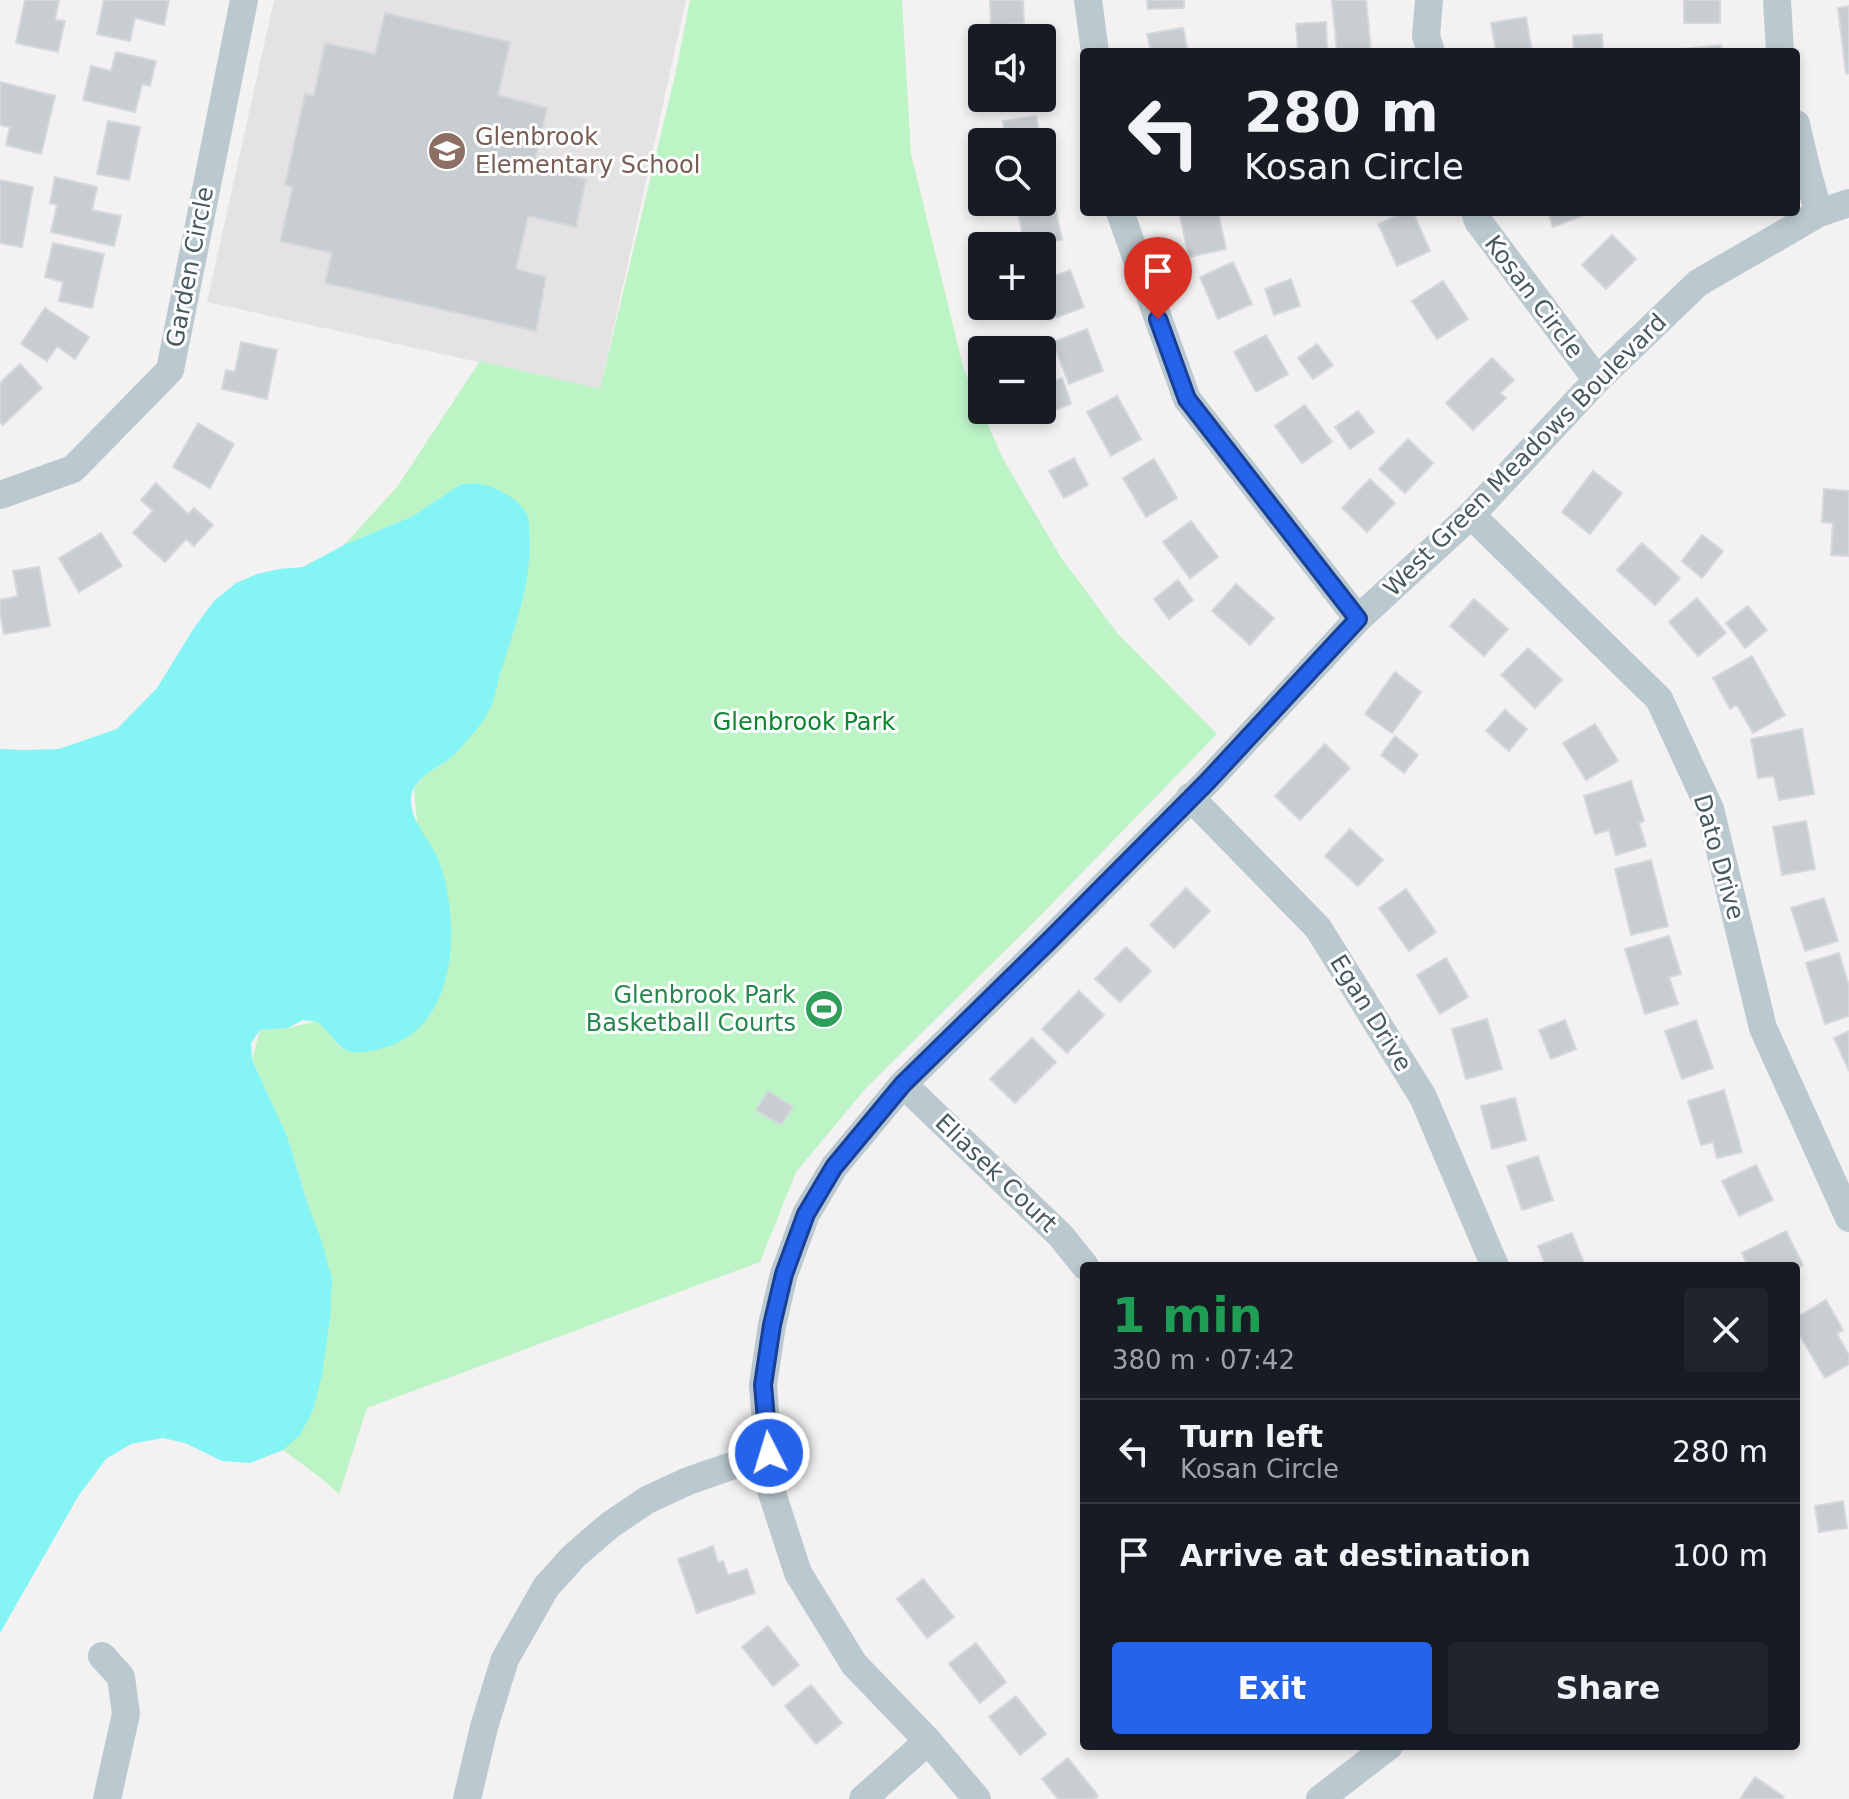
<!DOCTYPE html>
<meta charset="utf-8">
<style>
body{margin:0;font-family:"DejaVu Sans",sans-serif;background:#20242c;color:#f1f3f6;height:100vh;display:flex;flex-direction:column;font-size:30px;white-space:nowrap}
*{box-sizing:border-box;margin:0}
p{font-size:26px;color:#9ea1a6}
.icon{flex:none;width:44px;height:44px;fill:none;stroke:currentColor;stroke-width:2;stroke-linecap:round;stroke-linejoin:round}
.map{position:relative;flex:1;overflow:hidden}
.side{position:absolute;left:1080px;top:1262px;width:720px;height:488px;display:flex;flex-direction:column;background:#171b24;border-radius:8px;box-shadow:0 4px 12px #0003}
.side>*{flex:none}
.top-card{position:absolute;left:1080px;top:48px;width:720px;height:168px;border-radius:8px;box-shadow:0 4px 12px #0003;background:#171b24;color:#f1f3f6;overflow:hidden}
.tools{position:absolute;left:968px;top:24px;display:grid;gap:16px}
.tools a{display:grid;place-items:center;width:88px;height:88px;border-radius:8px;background:#171b24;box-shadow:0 4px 12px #0003;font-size:40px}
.pin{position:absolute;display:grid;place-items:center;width:68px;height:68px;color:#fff;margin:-82px -34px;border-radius:50% 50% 50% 0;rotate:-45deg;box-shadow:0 0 8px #0007}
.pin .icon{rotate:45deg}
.me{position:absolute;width:88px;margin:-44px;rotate:355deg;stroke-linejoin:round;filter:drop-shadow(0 0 6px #0008)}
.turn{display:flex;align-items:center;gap:28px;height:168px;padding:0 32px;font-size:36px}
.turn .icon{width:104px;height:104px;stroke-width:2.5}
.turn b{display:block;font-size:56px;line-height:68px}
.round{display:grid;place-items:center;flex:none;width:84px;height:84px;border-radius:8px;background:#20242c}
.overview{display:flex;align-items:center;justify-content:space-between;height:136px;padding:0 32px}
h1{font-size:48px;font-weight:700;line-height:60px;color:#1e9e55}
.primary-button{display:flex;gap:16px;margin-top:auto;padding:16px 32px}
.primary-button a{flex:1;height:92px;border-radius:8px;background:#2563eb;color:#fff;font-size:32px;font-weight:700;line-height:92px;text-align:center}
.primary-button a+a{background:#20242c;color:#f1f3f6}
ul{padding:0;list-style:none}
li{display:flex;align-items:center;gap:24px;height:104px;padding:0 32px;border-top:2px solid #363941}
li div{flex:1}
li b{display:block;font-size:30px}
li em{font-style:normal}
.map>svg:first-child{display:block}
.education{fill:#e4e2e3}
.green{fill:#bcf4c6}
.water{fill:#85f4f5}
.building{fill:#c7cdd1;stroke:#d4d8dd;stroke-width:2}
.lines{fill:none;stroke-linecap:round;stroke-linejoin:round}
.minor{stroke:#bac9cf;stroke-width:28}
.route-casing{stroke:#184099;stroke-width:20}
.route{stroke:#2563eb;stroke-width:14}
.labels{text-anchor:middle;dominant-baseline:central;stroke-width:6;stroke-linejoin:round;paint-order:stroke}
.education-label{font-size:24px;fill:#785e54;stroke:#fff;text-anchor:start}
.street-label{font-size:24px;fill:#465960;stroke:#fff}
.park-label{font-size:24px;fill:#0e8531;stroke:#fff}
.leisure-label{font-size:24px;fill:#27864d;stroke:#fff;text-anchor:end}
</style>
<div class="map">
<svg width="1849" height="1799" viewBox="0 0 1849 1799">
<rect width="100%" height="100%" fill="#f3f1f1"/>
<polygon class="education" points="274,0 686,0 600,389 207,302"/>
<polygon class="green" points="690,0 902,0 911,154 964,370 1003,459 1060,556 1117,633 1217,734 1035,921 866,1088 796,1172 760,1262 367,1408 339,1494 321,1478 283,1450 313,1410 308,1205 287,1136 252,1060 260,1030 288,1028 318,1021 342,1049 417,821 414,788 424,776 452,757 489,711 520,607 528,566 530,538 461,484 413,516 344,545 397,487 480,361 600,389 676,71"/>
<path class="water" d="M461,484C467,484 474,483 479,484C496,486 521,500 528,517C529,521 529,525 529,529C534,577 515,626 501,671C497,684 495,700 489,711C481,726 466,742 455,754C441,768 410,777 411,801C411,824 432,841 439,861C461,922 459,1028 383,1048C341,1059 345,1049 318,1022L303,1020L288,1028L260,1030L251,1043L252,1060L287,1136L308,1205L321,1239L332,1279L330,1319L322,1375L313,1410L300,1435L283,1450L250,1463L222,1461L185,1443L163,1438L131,1444L106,1459L79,1495L0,1633V749L23,750L59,749L117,729L157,688L194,628L214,601L236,583L257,574L279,569L303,567L344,545L413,516Z"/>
<g class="building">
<polygon points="25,0 59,0 55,20 65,21 58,52 16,43"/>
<polygon points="104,0 169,0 164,25 135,18 130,41 97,34"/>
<polygon points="990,0 1023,0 1024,23 991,25"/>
<polygon points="1147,0 1184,0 1184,8 1148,9"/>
<polygon points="1332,0 1366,0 1371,52 1337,52"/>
<rect x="1684" y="0" width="36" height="23"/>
<polygon points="1849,6 1849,73 1846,74 1838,8"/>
<polygon points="385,13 510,42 498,95 547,108 534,166 586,179 576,227 528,216 516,269 546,277 536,331 325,283 332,253 280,241 293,187 285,185 302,108 305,94 314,96 325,43 375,54"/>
<polygon points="1526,17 1532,52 1496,52 1491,23"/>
<polygon points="1326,22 1327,48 1298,49 1296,24"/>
<polygon points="1183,28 1188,52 1151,52 1147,34"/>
<polygon points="1602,34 1603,52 1574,52 1573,36"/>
<polygon points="1721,45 1722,52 1685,52 1685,49"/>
<polygon points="116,52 156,61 150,86 142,84 135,112 83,100 91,66 111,71"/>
<polygon points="0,82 55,96 41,154 6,145 10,127 0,125"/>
<polygon points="1036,116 1040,142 1006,142 1003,121"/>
<polygon points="108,121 140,127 129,180 97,174"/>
<polygon points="55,177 97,187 92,210 121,216 114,246 51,232 57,205 50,203"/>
<polygon points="0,180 33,187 22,247 0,243"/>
<polygon points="1052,191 1062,240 1025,246 1016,202 1042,202 1042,193"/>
<polygon points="1179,212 1218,212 1226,249 1189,257"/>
<polygon points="1406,212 1413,212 1430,251 1397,266 1378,224"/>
<polygon points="1548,212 1586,212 1587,214 1553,227"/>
<polygon points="1612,235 1636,259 1606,289 1582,265"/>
<polygon points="53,243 104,254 92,308 59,301 63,282 45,277"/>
<polygon points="1233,262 1252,304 1218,319 1200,277"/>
<polygon points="1070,270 1084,307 1050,320 1042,299 1042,281"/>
<polygon points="1291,279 1300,306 1274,315 1265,289"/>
<polygon points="1443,281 1468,319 1437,339 1412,301"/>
<polygon points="45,308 89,337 75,359 57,346 47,361 21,344"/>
<polygon points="1087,329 1103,371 1069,384 1053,342"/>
<polygon points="1266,335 1288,374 1256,392 1234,352"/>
<polygon points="241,342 277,350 267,399 222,389 226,370 235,372"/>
<polygon points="1317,344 1333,365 1313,379 1298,358"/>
<polygon points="1492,358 1514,380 1500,393 1506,398 1473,430 1446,403"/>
<polygon points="20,364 42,388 3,425 0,422 0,383"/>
<polygon points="1062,378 1071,404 1045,414 1042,406 1042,385"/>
<polygon points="1117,396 1141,439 1111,456 1087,412"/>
<polygon points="1305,405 1332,442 1302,463 1275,426"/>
<polygon points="1358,411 1374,432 1350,449 1335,427"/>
<polygon points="198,423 234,444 210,488 173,467"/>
<polygon points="1408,439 1433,463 1405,493 1379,469"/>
<polygon points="1074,458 1088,485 1064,498 1049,471"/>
<polygon points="1154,459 1177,498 1146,517 1123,478"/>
<polygon points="1593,471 1622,493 1590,534 1562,512"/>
<polygon points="1370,479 1395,503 1367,532 1342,508"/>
<polygon points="156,483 188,514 194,508 213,525 194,546 186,539 165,562 133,533 153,511 141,500"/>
<polygon points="1824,489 1849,491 1849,556 1831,555 1833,523 1822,522"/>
<polygon points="1191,521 1218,557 1190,578 1163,542"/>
<polygon points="101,533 122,566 79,592 59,558"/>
<polygon points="1702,535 1723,551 1702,578 1682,561"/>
<polygon points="1642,543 1680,578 1655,605 1617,570"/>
<polygon points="39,567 50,626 4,634 0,613 0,600 18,596 13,571"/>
<polygon points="1178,580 1193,600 1169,619 1154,599"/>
<polygon points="1236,584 1274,618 1250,645 1212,611"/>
<polygon points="1697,598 1726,633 1698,656 1669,622"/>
<polygon points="1474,599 1508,629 1484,656 1450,626"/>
<polygon points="1748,606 1767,630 1745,648 1726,623"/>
<polygon points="1528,648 1562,680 1535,708 1501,675"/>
<polygon points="1752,656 1785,715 1753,733 1737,705 1730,709 1713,678"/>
<polygon points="1395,672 1421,692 1392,733 1365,714"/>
<polygon points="1505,710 1527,729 1509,751 1486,731"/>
<polygon points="1595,724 1618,761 1586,780 1563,743"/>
<polygon points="1802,729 1814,794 1779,800 1774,776 1758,778 1751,739"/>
<polygon points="1395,736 1418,755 1404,773 1381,755"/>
<polygon points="1325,744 1350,768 1300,820 1275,796"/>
<polygon points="1631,781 1644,821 1639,823 1646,846 1616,855 1609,830 1595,834 1584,796"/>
<polygon points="1806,821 1815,869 1782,875 1773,827"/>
<polygon points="1350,829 1383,860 1358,886 1325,856"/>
<polygon points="1651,860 1668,926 1631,935 1615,869"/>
<polygon points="1186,888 1210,911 1174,948 1150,925"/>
<polygon points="1406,889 1436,932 1409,951 1379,908"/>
<polygon points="1824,898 1838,941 1805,951 1791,908"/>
<polygon points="1669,936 1681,974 1669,977 1678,1004 1645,1014 1625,949"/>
<polygon points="1126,947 1151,971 1120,1002 1095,979"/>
<polygon points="1839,953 1849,986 1849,1016 1825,1024 1806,963"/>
<polygon points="1446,958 1468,997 1440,1014 1417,975"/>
<polygon points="1079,991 1104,1015 1067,1053 1042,1029"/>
<polygon points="1487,1019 1502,1069 1466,1079 1452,1029"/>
<polygon points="1565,1020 1576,1049 1551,1059 1539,1030"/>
<polygon points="1696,1020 1713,1068 1682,1079 1665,1031"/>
<polygon points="1849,1031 1849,1071 1834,1038"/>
<polygon points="1032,1038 1056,1062 1015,1103 990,1079"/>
<polygon points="1724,1090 1742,1152 1717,1158 1713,1142 1701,1145 1688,1101"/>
<polygon points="768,1091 793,1107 781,1125 756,1110"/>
<polygon points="1515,1098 1526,1140 1492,1149 1481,1106"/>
<polygon points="1538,1156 1553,1200 1522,1210 1507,1166"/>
<polygon points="1756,1165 1773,1200 1739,1216 1722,1181"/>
<polygon points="1786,1231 1803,1265 1796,1269 1796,1266 1748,1266 1742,1253"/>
<polygon points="1572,1233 1585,1266 1546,1266 1538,1246"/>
<polygon points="1826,1300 1843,1330 1837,1334 1849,1355 1849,1364 1825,1378 1796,1329 1796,1318"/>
<polygon points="1843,1501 1847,1528 1819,1532 1815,1506"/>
<polygon points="713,1546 718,1563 723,1561 728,1575 747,1569 755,1593 697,1613 678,1559"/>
<polygon points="923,1579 954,1617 927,1638 897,1599"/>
<polygon points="768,1626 799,1665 773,1686 742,1647"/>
<polygon points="976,1643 1006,1682 980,1703 949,1664"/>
<polygon points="811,1685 842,1723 816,1744 785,1706"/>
<polygon points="1016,1696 1046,1734 1020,1755 989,1717"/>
<polygon points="1068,1758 1098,1796 1095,1799 1058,1799 1042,1779"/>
<polygon points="1755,1777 1784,1797 1782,1799 1740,1799"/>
</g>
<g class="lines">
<g class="minor">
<polyline points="1088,0 1095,52"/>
<polyline points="1429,0 1426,36 1431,52"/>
<polyline points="1777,0 1780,52"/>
<polyline points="1120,212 1187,399 1358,619"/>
<polyline points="1475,212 1478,221 1597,380"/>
<polyline points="1819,213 1849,203"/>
<polyline points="0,495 73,469 170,370 244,0"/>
<polyline points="1471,515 1659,699 1710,809 1763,1028 1849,1218"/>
<polyline points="1190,797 1318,928 1423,1097 1495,1266"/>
<polyline points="903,1084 1061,1236 1085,1266"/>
<polyline points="102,1656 121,1677 126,1714 107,1799"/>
<polyline points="467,1799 484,1727 505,1659 546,1587 574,1556 610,1525 647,1500 688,1481 769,1453"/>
<polyline points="863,1799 928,1741"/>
<polyline points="977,1799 928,1741 854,1664 798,1573 771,1490 763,1385 772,1325 784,1274 806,1214 834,1167 903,1084 1052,938 1208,781 1358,619 1471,515 1597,380 1698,283 1819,213 1808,175 1796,124"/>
<polyline points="1320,1799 1389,1746"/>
</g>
</g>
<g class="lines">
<g class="route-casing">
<polyline id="route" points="769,1453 763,1385 772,1325 784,1274 806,1214 834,1167 903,1084 1052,938 1208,781 1358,619 1187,399 1158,319"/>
</g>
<use href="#route" class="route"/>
</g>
<defs>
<g id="school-disc" transform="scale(2)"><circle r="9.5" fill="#8d6e63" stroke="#fff"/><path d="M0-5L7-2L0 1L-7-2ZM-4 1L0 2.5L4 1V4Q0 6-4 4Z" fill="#fff"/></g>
<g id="stadium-disc" transform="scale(2)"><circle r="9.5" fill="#2e9e5b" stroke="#fff"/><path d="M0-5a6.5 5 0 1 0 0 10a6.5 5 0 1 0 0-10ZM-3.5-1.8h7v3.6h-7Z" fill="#fff"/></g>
</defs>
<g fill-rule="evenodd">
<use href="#school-disc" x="447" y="151"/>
<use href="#stadium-disc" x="824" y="1009"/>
</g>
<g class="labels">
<g class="education-label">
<text x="475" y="137">Glenbrook<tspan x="475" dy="28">Elementary School</tspan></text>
</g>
<g class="street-label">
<text transform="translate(190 267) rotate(-79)">Garden Circle</text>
<text transform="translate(1534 297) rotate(53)">Kosan Circle</text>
<text transform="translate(1525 455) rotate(-45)">West Green Meadows Boulevard</text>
<text transform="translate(1719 857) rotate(74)">Dato Drive</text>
<text transform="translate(1371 1013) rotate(58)">Egan Drive</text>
<text transform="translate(996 1173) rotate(44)">Eliasek Court</text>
</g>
<g class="park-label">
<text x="804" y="722">Glenbrook Park</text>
</g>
<g class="leisure-label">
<text x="796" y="995">Glenbrook Park<tspan x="796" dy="28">Basketball Courts</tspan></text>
</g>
</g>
</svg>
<div class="tools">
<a><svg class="icon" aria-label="sound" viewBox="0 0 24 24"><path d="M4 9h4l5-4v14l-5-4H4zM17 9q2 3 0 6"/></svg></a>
<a><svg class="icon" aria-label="search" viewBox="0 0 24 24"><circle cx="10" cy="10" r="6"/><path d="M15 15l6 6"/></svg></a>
<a>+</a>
<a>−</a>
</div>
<div class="pin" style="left:1158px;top:319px;background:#d93025"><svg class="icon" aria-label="arrive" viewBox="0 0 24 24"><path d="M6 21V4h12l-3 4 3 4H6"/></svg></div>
<svg class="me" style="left:769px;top:1453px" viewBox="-20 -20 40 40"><circle r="17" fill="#2563eb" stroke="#fff" stroke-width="3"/><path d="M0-11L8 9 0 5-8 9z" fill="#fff"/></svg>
<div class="top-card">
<div class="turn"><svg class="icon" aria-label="left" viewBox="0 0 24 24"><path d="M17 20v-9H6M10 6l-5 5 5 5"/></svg><div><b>280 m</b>Kosan Circle</div></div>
</div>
<section class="side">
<div class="overview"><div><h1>1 min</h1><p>380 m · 07:42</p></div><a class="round"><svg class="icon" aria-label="close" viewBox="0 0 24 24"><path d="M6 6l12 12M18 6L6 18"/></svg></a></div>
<ul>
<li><svg class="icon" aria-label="left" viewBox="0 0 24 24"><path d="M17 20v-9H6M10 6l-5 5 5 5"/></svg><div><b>Turn left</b><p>Kosan Circle</p></div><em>280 m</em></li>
<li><svg class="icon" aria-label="arrive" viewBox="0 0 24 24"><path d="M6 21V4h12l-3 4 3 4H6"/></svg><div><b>Arrive at destination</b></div><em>100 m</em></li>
</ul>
<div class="primary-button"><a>Exit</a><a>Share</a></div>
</section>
</div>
